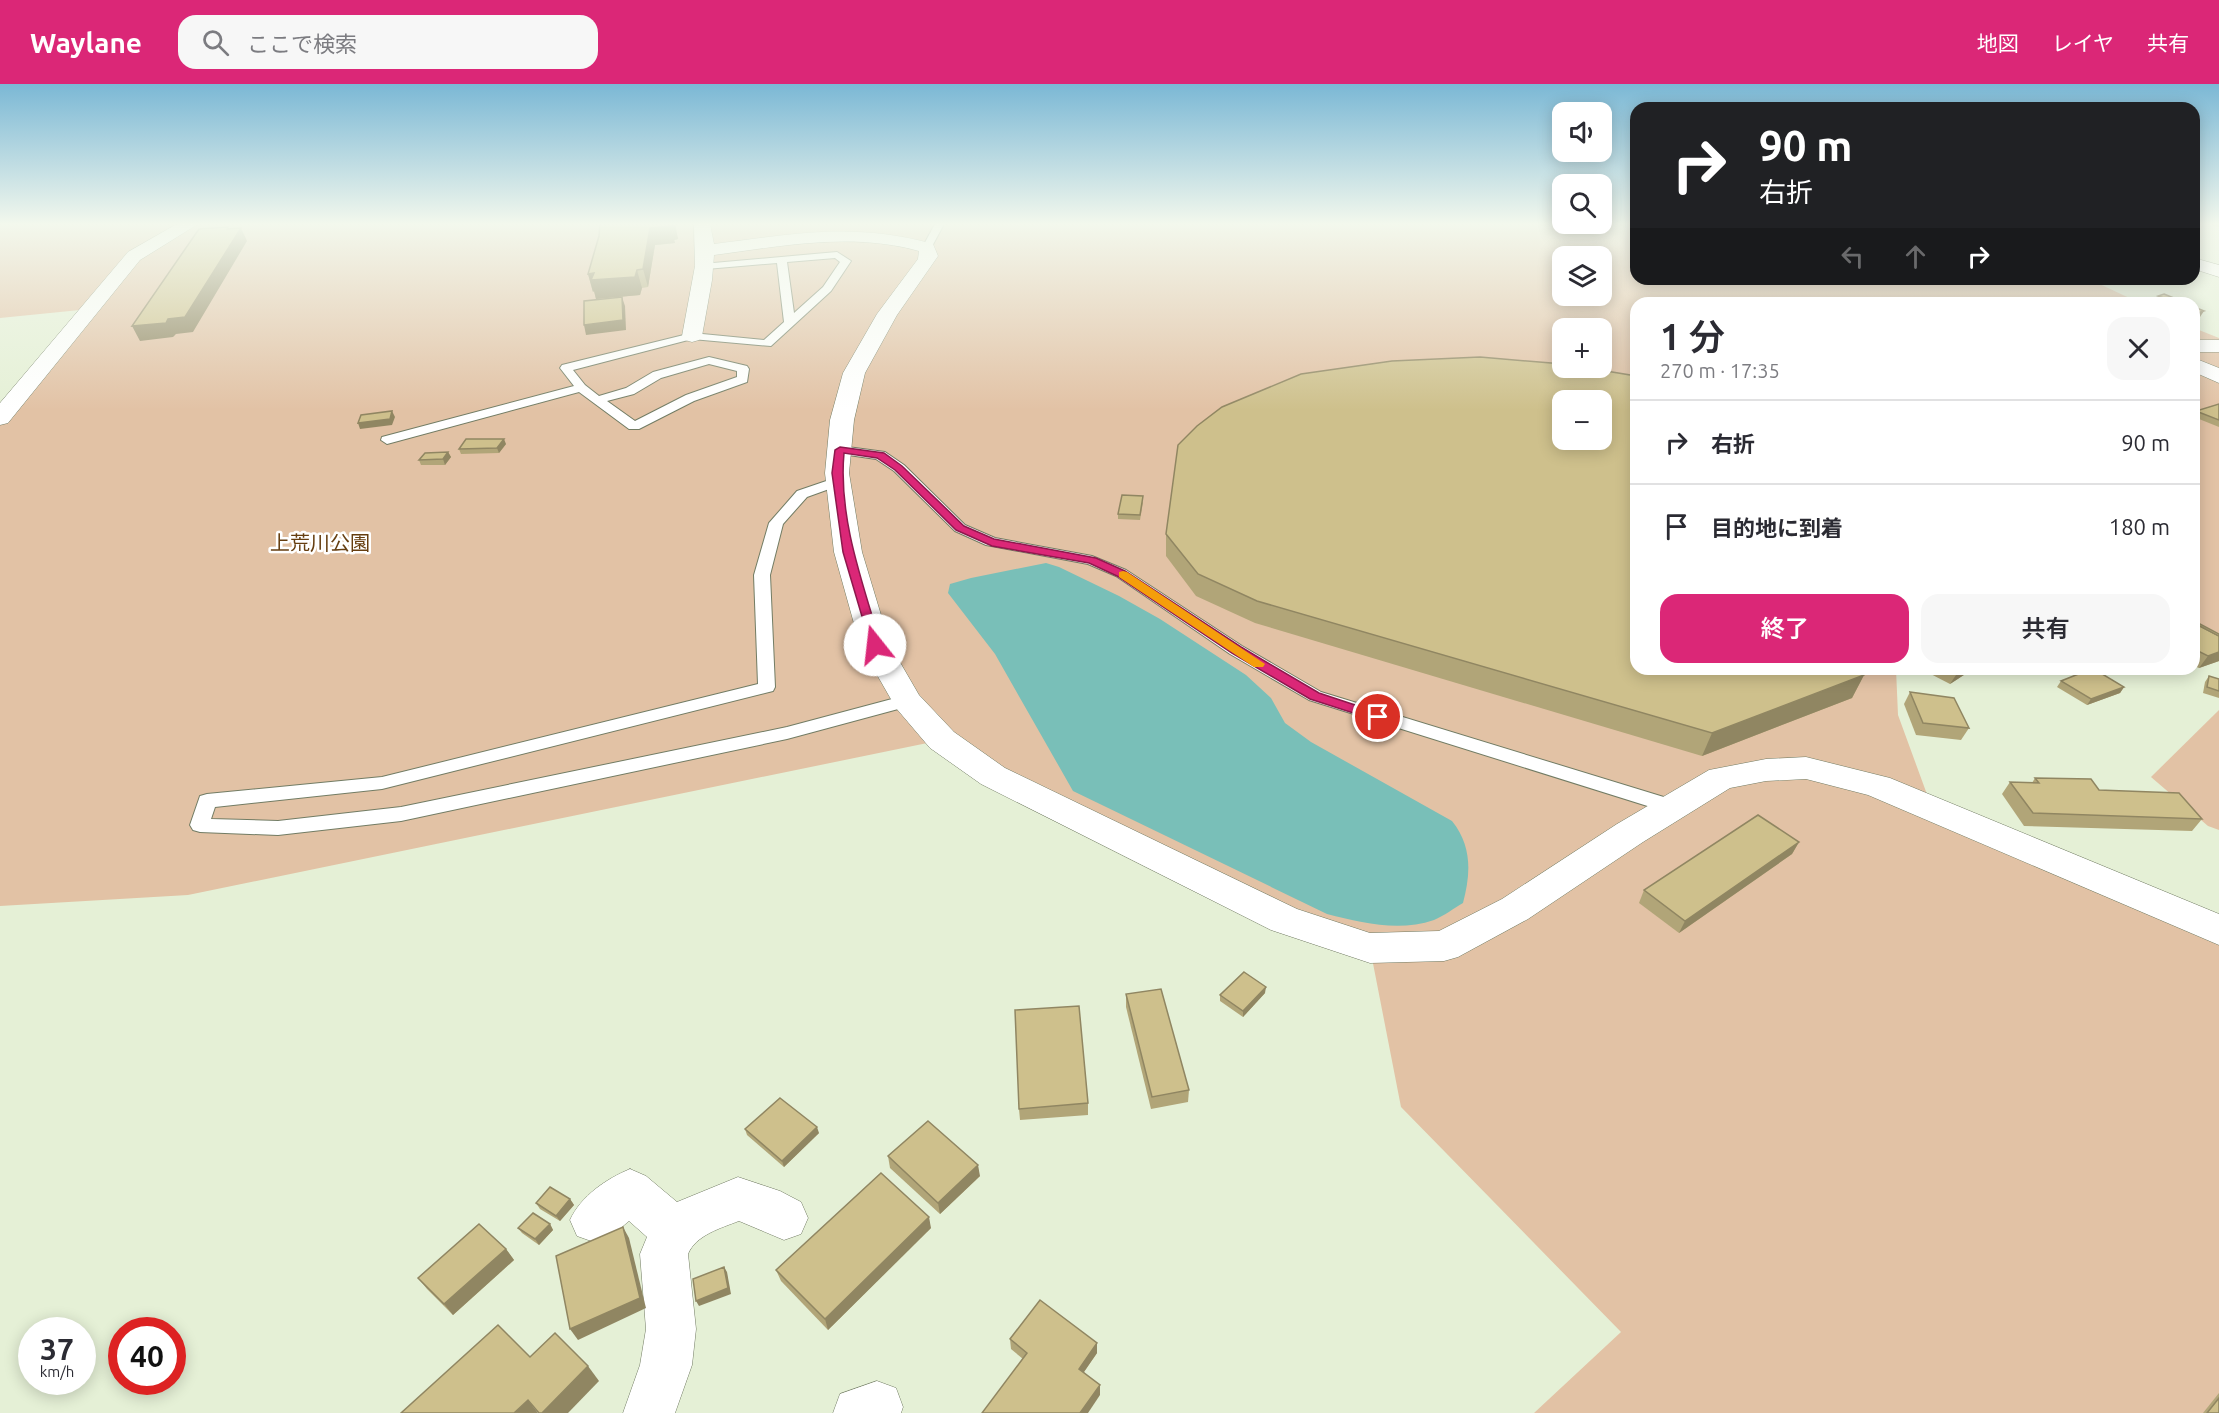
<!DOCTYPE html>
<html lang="ja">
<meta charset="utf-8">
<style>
body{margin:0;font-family:Ubuntu,"Noto Sans JP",sans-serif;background:#f7f7f7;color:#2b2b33;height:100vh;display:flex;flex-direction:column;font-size:22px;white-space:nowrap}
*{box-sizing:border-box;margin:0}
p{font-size:20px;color:#7c7c81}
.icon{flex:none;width:33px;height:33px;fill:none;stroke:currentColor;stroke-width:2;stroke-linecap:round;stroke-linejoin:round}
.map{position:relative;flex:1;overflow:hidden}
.drawer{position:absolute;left:1630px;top:213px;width:570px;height:378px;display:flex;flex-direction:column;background:#fff;border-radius:18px;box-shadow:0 3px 15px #0003}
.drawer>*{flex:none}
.top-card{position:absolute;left:1630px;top:18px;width:570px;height:183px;border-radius:18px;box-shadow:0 3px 15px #0003;background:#202124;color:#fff;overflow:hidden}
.tools{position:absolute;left:1552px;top:18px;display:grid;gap:12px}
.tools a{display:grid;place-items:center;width:60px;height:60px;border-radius:12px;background:#fff;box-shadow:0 3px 15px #0003;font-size:30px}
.speed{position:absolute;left:18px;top:1233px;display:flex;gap:12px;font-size:30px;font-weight:700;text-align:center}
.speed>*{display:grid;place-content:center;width:78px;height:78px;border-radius:50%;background:#fff;box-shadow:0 3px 15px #0003;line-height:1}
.speed small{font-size:15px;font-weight:400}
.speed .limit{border:9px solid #d22;background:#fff;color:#111}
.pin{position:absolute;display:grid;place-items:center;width:51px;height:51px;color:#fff;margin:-26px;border:3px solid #fff;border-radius:50%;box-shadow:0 2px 6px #0007}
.me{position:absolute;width:66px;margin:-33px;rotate:344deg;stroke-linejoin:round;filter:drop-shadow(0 0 4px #0008)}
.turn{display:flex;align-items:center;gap:21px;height:126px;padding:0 30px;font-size:27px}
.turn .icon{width:78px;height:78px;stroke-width:2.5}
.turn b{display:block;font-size:42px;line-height:51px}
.lanes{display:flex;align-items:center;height:57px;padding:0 30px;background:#0003;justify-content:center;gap:30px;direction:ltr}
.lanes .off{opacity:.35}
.round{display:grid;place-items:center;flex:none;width:63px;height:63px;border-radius:18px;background:#f7f7f7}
.summary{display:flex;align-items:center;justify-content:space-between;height:102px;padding:0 30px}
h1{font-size:36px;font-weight:600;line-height:45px}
.primary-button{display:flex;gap:12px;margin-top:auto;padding:12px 30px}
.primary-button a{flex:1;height:69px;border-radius:18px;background:#db2777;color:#fff;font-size:24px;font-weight:600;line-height:69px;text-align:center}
.primary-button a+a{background:#f7f7f7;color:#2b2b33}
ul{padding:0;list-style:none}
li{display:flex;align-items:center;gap:18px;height:84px;padding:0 30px;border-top:2px solid #e1e1e2}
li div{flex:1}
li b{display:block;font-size:22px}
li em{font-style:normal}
header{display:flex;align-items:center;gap:36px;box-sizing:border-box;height:84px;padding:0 30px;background:#db2777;color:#fff}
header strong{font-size:28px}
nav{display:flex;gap:33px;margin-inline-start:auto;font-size:21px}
.search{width:420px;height:54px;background:#f7f7f7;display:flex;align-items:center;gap:15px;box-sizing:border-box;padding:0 21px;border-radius:18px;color:#7c7c81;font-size:22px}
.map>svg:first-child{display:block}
.green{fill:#e2c2a5;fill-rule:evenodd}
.water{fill:#79bfb8}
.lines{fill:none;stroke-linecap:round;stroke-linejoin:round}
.lane-casing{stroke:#727c64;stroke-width:2}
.street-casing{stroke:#727c64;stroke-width:1}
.secondary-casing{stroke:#727c64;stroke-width:1}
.lane{fill:#fff;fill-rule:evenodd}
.street{fill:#fff;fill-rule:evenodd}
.secondary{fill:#fff;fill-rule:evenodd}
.wall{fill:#b1a578}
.shaded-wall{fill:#908662}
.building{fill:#cec08c;stroke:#908662;stroke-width:1.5;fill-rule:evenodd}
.route{fill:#db2777;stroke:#8e194d;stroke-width:1.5}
.slow{fill:#f59e0b}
.labels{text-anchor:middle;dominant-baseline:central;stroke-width:5;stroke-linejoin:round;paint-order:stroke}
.park-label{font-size:20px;fill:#663e10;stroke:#fff}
</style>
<header>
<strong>Waylane</strong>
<div class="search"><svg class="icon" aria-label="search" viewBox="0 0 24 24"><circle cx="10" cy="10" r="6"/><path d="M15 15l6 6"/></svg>ここで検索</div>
<nav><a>地図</a><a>レイヤ</a><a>共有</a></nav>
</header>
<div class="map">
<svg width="2219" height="1329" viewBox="0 0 2219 1329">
<rect width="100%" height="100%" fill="#e5f0d6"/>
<g class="green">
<path d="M0,140H1636V195H2089L2140,219H1636V585H1896L1898,631L1932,724L2219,846V1329H1534L1621,1248L1401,1023L1370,864L942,656L188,811L0,822V334L90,225L0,234ZM1563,172H1602V212H1563ZM1563,244H1602V284H1563ZM1563,316H1602V356H1563Z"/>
<polygon points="2194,244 2219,254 2219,557 2195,539"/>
<polygon points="2219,626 2219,746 2208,742 2151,693"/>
</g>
<path class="water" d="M1046,479L1059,483L1119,512L1160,535L1246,591L1271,614L1285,639L1311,658L1452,737C1472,762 1471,789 1463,819C1454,824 1444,832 1434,836C1399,848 1362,839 1327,830L1073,707L995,570L948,509L950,500L971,494Z"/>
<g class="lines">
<g class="lane-casing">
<g id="lane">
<polygon points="935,140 944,140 930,166 924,166 922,164"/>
<path d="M837,168L851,177L831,207L771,262L692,255L573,286L585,301L599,312L626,304L653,288L709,273L747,282L749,285L747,298L694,317L639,345H629L579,308L387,360L381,356L382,353L574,302L560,284L562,281L692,249L764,256L784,238L777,179L706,185L701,182L702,180ZM835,174L840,178L823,203L794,229L787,178ZM709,280L737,287V293L686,311L635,337L607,317L634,310L661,294Z"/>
<polygon points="840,362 885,368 904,381 965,441 995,454 1092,472 1126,486 1242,562 1321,608 1680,718 1682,723 1680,728 1673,730 1309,616 1230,570 1116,492 1088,480 986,461 955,447 894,387 876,375 835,369 833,366 835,363"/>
<polygon points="838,393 845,397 843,400 807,413 783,440 770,491 775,603 773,607 382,705 215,723 211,735 278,737 401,723 787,643 907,611 913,613 916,617 913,621 787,655 401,737 278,751 200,748 193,746 190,741 200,712 207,710 382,693 758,600 754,491 769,439 797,407"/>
</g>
</g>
<g class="street-casing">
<g id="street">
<rect x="2194" y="256" width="25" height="12"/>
<polygon points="2194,274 2219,284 2219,299 2194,288"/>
<path d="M630,1085L646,1092L677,1118L738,1093L780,1107L801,1118L808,1134L801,1150L784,1156L739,1137C721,1144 696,1151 688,1170L696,1245L692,1281L675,1329H623L640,1281L646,1245L640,1170L647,1153L629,1137L611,1152L594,1158L577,1152L570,1136C581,1112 606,1095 630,1085Z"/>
<polygon points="877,1297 896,1304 903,1323 901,1329 833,1329 840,1310"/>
</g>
</g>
<g class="secondary-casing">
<g id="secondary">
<polygon points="177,140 198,140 140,176 8,339 0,341 0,319 128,168"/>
<path d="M694,140H710L714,160C794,150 853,138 933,160L938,172L897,231L865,289L854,336L849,389L862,468L890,561L919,611L954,648L1005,684L1297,825L1370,849L1439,847L1502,815L1617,740L1709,686L1766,675L1806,673L1890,694L2219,830V861L1868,711L1806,695L1766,697L1730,704L1643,758L1528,835L1458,873L1444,877L1370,879L1271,846L981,700L930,664L896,624L860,561L834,468L825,389L830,336L843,289L877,230L918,175L919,167C851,148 783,162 714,171L712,196L702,252L699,256L692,258L685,256L682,252L695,182Z"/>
<polygon points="2194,174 2219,181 2219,193 2194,185"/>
</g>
</g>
<use href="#lane" class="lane"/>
<use href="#street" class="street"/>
<use href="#secondary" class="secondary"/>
</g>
<g class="wall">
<polygon points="671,140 675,140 678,155 674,156 675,159 655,161 648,203 642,204 640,211 596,215 594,207 593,208 588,190 671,140 672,147"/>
<polygon points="2207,140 2219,140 2219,143"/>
<polygon points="2158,212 2186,219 2154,219 2157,218 2155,217"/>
<polygon points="2219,320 2219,343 2194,333 2194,330 2196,327"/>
<polygon points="506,360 499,369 461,370 459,365"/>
<polygon points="448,368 451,373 445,381 421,381 419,376"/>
<polygon points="1143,418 1140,436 1118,435 1118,430"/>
<polygon points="1166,450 1864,591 1852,614 1702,672 1255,539 1196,512 1166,472"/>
<polygon points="2194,539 2219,577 2199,584 2194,582"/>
<polygon points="1921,585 1973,585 1950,600"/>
<polygon points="2209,592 2219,595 2219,614 2203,609 2205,598"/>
<polygon points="2061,597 2124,603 2120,609 2087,621 2057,603"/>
<polygon points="1910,608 1969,644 1961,656 1916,651 1904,620"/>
<polygon points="2035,694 2202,735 2192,747 2024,742 2002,710 2010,698 2032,699"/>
<polygon points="1799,758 1792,770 1679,849 1639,819 1644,806"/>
<polygon points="1265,909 1243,933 1220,917 1220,911"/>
<polygon points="1126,910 1189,1006 1188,1018 1151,1025 1126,923"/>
<polygon points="1088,1019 1088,1031 1020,1036 1019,1025"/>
<polygon points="745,1045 819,1049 784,1083 747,1051"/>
<polygon points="888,1072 980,1092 940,1130 890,1084"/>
<polygon points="570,1115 574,1121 560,1137 540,1125 536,1119"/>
<polygon points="550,1140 553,1146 539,1161 522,1149 518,1144"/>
<polygon points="931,1144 828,1246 781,1197 776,1186"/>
<polygon points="506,1165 514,1176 453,1231 427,1205 418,1194"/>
<polygon points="1010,1255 1097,1259 1097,1269 1084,1288 1100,1311 1023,1275 1011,1265"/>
<polygon points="2219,1309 2219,1329 2203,1329"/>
</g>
<g class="shaded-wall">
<polygon points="671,140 675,140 678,155 674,156"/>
<polygon points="671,142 675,159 655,161 648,203 643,185 650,144"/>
<polygon points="228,143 234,155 241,144 247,157 193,248 176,250 173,253 140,257 132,242"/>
<polygon points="637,186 642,204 640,211 596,215 594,207 593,208 588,190"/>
<polygon points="622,213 625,222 626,246 586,251 584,241"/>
<polygon points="2204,227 2198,236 2194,237 2194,228"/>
<polygon points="392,327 395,333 392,341 360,345 358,339"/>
<polygon points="504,355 506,360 499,369 497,364"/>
<polygon points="448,368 451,373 445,381 443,375"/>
<polygon points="2219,568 2219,577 2199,584 2208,572"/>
<polygon points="1963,585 1973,585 1950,600 1958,588"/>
<polygon points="1864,591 1852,614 1702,672 1712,649"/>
<polygon points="2124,603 2120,609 2087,621 2091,615"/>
<polygon points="1799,758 1792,770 1679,849 1685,837"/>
<polygon points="1266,903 1265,909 1243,933 1243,927"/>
<polygon points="817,1043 819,1049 784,1083 782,1077"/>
<polygon points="978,1081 980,1092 940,1130 938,1119"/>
<polygon points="570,1115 574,1121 560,1137 556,1132"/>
<polygon points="929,1133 931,1144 828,1246 825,1235"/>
<polygon points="550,1140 553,1146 539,1161 535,1155"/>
<polygon points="623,1143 629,1154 646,1224 578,1256 570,1245"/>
<polygon points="506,1165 514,1176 453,1231 444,1220"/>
<polygon points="724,1183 727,1188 731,1210 699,1222 696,1217"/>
<polygon points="1097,1259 1097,1269 1079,1295 1079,1285"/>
<polygon points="588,1282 599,1297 568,1329 542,1329"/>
<polygon points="1100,1301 1100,1311 1088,1329 1080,1329"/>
<polygon points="528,1316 538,1329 514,1329"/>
</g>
<g class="building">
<polygon points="600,140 671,140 671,142 650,144 643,185 637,186 635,193 591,196 594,189 588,190 599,152"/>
<polygon points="228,143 227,145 241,144 185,233 168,235 166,239 132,242 199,145"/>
<polygon points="2164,210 2186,219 2182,219 2168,214 2166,215 2158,212"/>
<polygon points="622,213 623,236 584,241 584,217"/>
<polygon points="2168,214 2182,219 2142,219 2149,217 2154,219"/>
<polygon points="2194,223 2204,227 2194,230"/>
<path d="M1480,273L1563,280V284H1588L1636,292V585H1860L1864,591L1712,649L1257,517L1198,490L1166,450L1178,361L1197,342L1222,323L1301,290L1392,277ZM1563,316H1602V356H1563Z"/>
<polygon points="2219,320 2219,336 2196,327"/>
<polygon points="392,327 390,335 358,339 361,331"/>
<polygon points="466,355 504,355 497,364 459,365"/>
<polygon points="448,368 443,375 419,376 425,369"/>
<polygon points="1122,411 1143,412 1140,431 1118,430"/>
<polygon points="2194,539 2219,552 2219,568 2208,572 2194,565"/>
<polygon points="2198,539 2219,550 2219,552 2196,540"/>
<polygon points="1951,585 1963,585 1958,588"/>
<polygon points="2091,585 2094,585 2124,603 2091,615 2061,597"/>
<polygon points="2209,592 2219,595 2219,607 2207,603"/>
<polygon points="1910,608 1954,614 1969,644 1923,639"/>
<polygon points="2035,694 2091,695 2099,706 2179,709 2202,735 2033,729 2010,698 2039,699"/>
<polygon points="1758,731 1799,758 1685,837 1644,806"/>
<polygon points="1244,888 1266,903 1243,927 1220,911"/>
<polygon points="1161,905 1189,1006 1152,1013 1126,910"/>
<polygon points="1079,922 1088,1019 1019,1025 1015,926"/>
<polygon points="780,1014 817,1043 782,1077 745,1045"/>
<polygon points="928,1037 978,1081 938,1119 888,1072"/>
<polygon points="881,1089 929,1133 825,1235 776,1186"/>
<polygon points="550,1103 570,1115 556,1132 536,1119"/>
<polygon points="533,1129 550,1140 535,1155 518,1144"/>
<polygon points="479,1140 506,1165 444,1220 418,1194"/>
<polygon points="623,1143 640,1214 570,1245 556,1172"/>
<polygon points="724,1183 728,1204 696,1217 693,1195"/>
<polygon points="1040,1216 1097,1259 1079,1285 1100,1301 1080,1329 982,1329 1027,1269 1010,1255"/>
<polygon points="498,1241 530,1273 555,1249 588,1282 542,1329 539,1329 528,1316 514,1329 401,1329"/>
<polygon points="2219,1314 2219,1329 2207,1329"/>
</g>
<linearGradient id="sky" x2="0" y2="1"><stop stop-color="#7bb8d5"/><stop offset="0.43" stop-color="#f3f8ed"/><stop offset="1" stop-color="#f3f8ed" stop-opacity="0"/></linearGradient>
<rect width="2219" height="326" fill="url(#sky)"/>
<path class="route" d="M840,363L884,369L902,382L964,442L994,455L1096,474L1125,487L1241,563L1319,609L1382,630L1384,633L1378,637L1310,615L1232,569L1117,492L1089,479L992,462L956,446L895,386L877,374L844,369C838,434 863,500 881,561L880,563H871L843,468L832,389L835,366Z"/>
<polygon class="slow" points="1123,487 1127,488 1265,580 1263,583 1254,583 1119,493 1119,488"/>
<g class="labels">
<g class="park-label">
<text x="320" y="458">上荒川公園</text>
</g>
</g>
</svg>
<div class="tools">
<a><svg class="icon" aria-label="sound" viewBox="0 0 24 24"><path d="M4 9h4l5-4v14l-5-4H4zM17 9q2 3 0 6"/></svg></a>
<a><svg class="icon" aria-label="search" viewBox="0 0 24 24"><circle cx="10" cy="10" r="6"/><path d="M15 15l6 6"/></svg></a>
<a><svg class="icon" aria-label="layers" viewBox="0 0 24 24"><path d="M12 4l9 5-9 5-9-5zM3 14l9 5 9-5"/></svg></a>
<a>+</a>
<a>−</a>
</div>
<div class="speed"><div>37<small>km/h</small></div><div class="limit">40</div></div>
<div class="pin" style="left:1378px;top:633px;background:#d93025"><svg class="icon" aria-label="arrive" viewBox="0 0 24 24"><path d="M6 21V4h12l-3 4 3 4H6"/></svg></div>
<svg class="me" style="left:875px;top:561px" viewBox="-20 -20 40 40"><circle r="19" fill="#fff"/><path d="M0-13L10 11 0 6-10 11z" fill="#db2777"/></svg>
<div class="top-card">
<div class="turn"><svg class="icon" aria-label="right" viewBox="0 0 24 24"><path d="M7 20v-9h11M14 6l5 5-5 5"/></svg><div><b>90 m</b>右折</div></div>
<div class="lanes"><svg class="icon off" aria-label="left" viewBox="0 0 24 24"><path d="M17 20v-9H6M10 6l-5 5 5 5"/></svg><svg class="icon off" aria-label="ahead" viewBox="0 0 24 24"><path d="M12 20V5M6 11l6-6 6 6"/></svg><svg class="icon" aria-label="right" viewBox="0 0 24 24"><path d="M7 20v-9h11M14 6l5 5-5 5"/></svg></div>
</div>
<section class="drawer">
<div class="summary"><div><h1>1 分</h1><p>270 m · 17:35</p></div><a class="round"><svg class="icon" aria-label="close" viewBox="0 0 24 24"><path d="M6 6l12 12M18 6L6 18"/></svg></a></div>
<ul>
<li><svg class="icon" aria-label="right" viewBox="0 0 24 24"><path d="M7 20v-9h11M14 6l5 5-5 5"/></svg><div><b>右折</b></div><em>90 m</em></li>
<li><svg class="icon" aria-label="arrive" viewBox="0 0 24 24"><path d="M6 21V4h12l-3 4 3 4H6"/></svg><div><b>目的地に到着</b></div><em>180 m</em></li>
</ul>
<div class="primary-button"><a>終了</a><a>共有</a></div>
</section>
</div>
